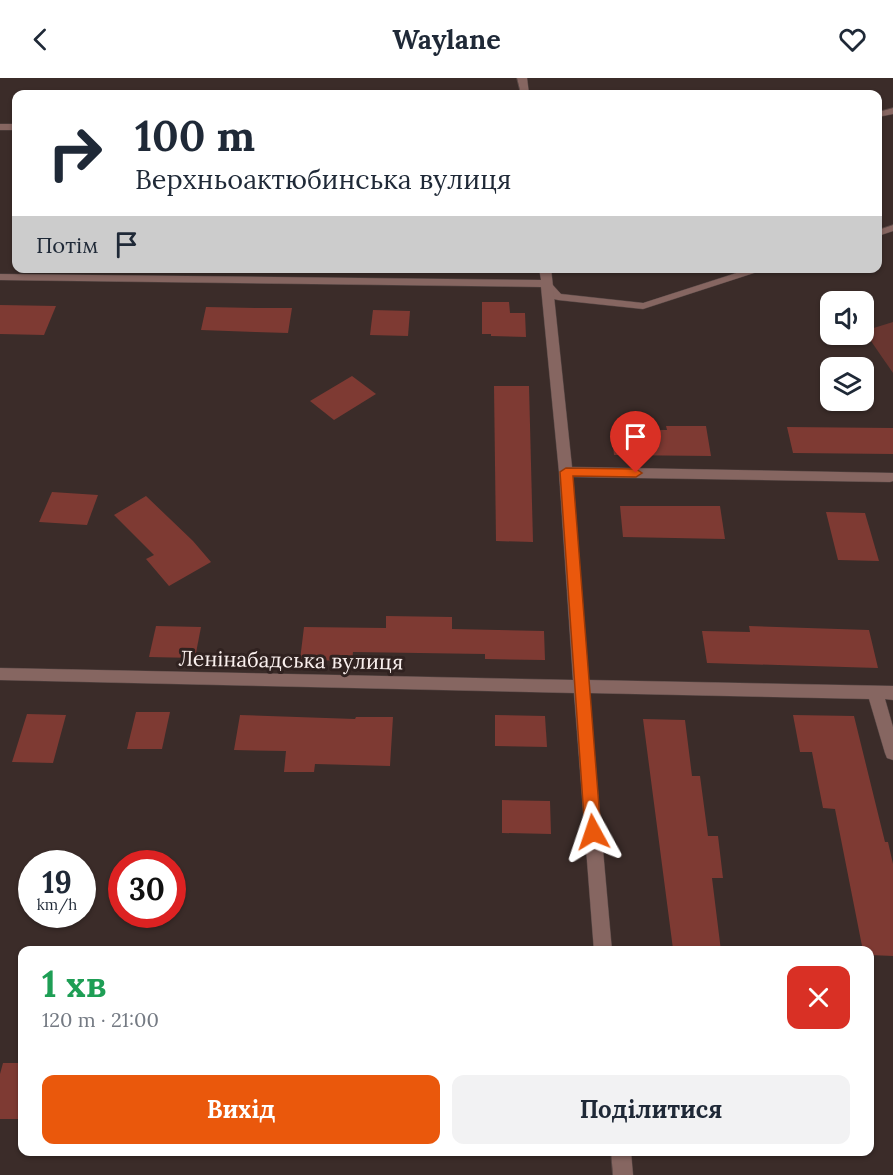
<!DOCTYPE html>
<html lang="uk">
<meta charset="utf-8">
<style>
body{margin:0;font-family:Lora,serif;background:#f2f2f3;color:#1f2937;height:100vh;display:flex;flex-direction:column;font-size:22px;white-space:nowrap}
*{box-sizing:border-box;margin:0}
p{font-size:20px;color:#747a83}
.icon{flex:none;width:33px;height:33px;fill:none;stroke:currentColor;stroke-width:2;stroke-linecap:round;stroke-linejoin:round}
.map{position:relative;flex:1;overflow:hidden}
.side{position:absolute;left:18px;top:868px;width:856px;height:210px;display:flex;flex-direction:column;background:#fff;border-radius:12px;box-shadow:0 2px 4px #0004}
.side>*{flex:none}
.banner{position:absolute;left:12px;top:12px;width:870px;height:183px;border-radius:12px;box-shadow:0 2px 4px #0004;background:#fff;color:#1f2937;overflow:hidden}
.fabs{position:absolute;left:820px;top:213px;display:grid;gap:12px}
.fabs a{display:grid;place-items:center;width:54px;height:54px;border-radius:12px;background:#fff;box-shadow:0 2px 4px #0004;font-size:30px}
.speed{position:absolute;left:18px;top:772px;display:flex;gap:12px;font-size:30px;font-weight:700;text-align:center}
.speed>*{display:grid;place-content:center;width:78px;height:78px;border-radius:50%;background:#fff;box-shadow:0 2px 4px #0004;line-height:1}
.speed small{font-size:15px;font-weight:400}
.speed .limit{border:9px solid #d22;background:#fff;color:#111}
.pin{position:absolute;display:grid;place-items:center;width:51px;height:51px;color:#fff;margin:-62px -26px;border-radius:50% 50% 50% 0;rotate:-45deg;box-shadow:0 0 6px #0007}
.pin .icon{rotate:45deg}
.me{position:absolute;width:66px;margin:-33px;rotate:355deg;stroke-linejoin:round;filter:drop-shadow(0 0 4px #0008)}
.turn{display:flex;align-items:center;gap:21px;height:126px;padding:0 24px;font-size:27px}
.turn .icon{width:78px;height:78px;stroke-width:2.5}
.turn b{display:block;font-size:42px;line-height:51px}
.then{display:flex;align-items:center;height:57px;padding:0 24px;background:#0003;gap:12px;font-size:22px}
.round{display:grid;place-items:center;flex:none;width:63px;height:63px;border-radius:12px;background:#f2f2f3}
.headline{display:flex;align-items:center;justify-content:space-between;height:102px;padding:0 24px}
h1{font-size:36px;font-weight:800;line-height:45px;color:#1e9e55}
.cta{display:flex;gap:12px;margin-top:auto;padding:12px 24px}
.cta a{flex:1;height:69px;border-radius:12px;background:#ea580c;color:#fff;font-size:24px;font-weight:800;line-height:69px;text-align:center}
.cta a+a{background:#f2f2f3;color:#1f2937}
header{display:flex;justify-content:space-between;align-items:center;height:78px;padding:0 24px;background:#fff;font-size:27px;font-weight:800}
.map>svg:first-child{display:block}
.green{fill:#693630}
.building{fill:#7e3a33}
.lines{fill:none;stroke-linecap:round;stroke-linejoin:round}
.lane-casing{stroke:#564745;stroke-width:1}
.street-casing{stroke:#564745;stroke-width:1}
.lane{fill:#866661;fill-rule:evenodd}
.street{fill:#866661;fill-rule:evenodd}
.route{fill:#ea580c;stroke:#983908;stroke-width:1.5}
.labels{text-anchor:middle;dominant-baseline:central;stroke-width:6;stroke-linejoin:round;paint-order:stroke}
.street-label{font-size:21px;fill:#faf0ee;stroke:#302220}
</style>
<header><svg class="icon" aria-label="back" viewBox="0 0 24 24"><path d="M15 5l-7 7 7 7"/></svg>Waylane<svg class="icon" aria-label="heart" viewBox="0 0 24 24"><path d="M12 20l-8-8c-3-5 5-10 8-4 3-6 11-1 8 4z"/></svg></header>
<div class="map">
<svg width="893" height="1097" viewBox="0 0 893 1097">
<rect width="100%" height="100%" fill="#3b2c29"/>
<polygon class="green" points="893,244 893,295 864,253"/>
<g class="building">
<polygon points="482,224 509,224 510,235 525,235 526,259 491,258 491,256 482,256"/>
<polygon points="0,227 56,228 44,257 0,256"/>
<polygon points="206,229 260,230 292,230 288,255 255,254 201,252"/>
<polygon points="373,232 410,233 408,258 370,257"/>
<polygon points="352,298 376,316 334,342 310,323"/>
<polygon points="494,308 529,308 533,464 496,463"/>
<polygon points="666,348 706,348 711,378 614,377 611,351 667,352"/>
<polygon points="787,349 893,350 893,376 793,375"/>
<polygon points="52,414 98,417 87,447 39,444"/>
<polygon points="146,418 193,463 211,484 169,508 146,481 154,477 114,437"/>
<polygon points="620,428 720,428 725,461 623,459"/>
<polygon points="826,434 865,435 879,483 838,482"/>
<polygon points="386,538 452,539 452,551 544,553 545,582 485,581 485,576 353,574 352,583 300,582 304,549 386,550"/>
<polygon points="156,548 201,549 195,580 149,579"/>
<polygon points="749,548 869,552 878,590 707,585 702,553 750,554"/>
<polygon points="136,634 170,634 162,671 127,671"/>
<polygon points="27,636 66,637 53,685 12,684"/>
<polygon points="240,637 355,641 356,639 393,639 390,688 315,686 314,694 284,694 286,673 234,672"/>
<polygon points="495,637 545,638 547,669 495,668"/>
<polygon points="793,637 854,638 885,764 888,764 893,786 893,878 870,877 870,873 863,873 835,731 823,730 812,674 800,674"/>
<polygon points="643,641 685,642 692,698 700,698 708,758 718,758 723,800 712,800 721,873 673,871"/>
<polygon points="502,722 550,723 551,756 502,755"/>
<polygon points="3,985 22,985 22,1041 0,1041 0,996"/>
</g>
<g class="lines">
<g class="lane-casing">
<g id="lane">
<polygon points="893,30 893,36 878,39 878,34"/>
<polygon points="893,147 893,153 878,158 878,152"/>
<polygon points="752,190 769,190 643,231 558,222 554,221 541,206 542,204 550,204 561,216 643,225"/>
</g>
</g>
<g class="street-casing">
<g id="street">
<polygon points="517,0 527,0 529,16 521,16"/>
<rect x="0" y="46" width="16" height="6"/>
<polygon points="539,190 551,190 572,389 893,395 893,403 890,404 573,399 588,602 893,608 893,622 885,621 893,649 893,682 887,680 885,675 869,621 589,615 612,873 594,873 574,615 0,602 0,590 573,602 559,394 541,209 0,202 0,196 541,202"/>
<polygon points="611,1074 631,1074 633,1097 613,1097"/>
</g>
</g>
<use href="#lane" class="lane"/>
<use href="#street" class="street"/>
</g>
<polygon class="route" points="566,390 636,391 642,395 636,399 573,398 601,754 599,759 593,761 588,759 585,754 560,394"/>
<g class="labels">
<g class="street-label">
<text transform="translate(291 582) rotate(1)">Ленінабадська вулиця</text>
</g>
</g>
</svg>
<div class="fabs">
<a><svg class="icon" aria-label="sound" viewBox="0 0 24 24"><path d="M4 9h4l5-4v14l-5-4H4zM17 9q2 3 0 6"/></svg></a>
<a><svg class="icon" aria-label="layers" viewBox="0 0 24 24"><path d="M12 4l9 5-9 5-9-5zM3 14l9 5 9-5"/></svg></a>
</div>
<div class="speed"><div>19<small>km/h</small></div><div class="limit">30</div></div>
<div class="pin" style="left:636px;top:395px;background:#d93025"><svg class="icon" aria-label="arrive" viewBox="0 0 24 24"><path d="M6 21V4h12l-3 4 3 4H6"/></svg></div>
<svg class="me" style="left:593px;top:754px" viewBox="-20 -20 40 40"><path d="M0-17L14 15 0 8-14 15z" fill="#ea580c" stroke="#fff" stroke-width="4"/></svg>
<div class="banner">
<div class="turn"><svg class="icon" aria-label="right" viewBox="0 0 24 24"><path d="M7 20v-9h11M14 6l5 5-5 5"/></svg><div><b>100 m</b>Верхньоактюбинська вулиця</div></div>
<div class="then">Потім<svg class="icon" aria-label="arrive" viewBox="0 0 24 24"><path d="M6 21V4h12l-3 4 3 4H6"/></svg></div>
</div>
<section class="side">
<div class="headline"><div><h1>1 хв</h1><p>120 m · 21:00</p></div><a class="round" style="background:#d93025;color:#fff"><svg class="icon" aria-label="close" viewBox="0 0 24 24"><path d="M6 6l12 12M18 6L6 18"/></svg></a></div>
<div class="cta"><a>Вихід</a><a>Поділитися</a></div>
</section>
</div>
